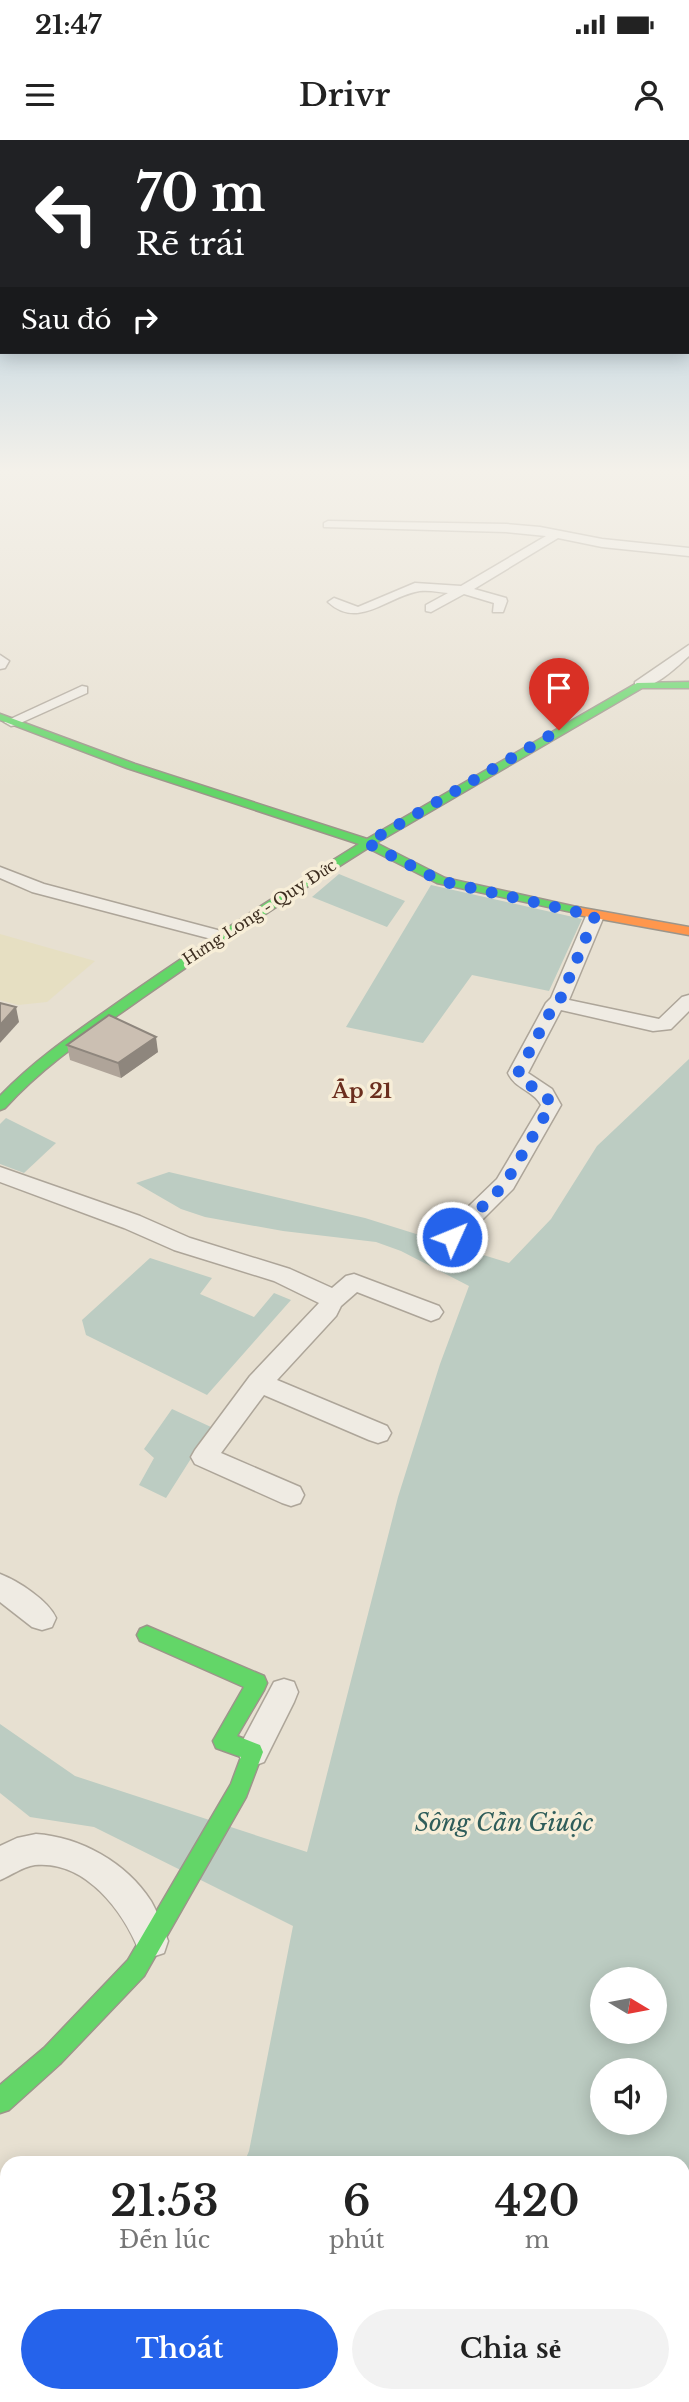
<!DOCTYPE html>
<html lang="vi">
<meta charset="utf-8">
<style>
body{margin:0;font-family:"Libre Baskerville",serif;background:#f2f2f2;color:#222;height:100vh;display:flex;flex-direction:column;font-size:26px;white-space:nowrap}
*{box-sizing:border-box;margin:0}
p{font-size:23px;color:#767676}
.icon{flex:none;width:38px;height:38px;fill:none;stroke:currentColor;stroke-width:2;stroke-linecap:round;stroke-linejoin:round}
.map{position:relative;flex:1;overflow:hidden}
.sheet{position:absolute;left:0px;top:2016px;width:690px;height:247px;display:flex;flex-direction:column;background:#fff;border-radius:21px 21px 0 0;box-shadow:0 4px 18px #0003}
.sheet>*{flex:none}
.guide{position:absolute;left:0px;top:0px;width:690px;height:214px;box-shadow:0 4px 18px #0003;background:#202124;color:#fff;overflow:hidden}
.needle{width:46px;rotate:100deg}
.controls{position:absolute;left:590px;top:1827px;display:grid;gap:14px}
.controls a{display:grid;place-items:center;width:77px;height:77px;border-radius:50%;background:#fff;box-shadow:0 4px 18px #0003;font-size:35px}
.pin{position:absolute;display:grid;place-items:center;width:60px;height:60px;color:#fff;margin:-72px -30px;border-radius:50% 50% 50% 0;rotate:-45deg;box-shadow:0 0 7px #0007}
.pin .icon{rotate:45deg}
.me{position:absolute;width:77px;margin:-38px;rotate:46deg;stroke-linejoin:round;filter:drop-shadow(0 0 5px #0008)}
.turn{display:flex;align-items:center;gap:24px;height:147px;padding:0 21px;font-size:32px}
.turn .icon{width:91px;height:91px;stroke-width:2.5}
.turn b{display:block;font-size:49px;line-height:60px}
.then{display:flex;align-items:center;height:66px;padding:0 21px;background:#0003;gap:14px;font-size:26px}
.eta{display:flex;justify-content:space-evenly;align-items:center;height:119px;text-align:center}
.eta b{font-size:42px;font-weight:600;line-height:49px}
.button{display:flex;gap:14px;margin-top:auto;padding:14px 21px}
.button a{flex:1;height:80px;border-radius:42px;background:#2563eb;color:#fff;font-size:28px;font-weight:600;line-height:80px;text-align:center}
.button a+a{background:#f2f2f2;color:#222}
.status{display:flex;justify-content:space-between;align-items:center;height:49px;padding:0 35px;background:#fff;direction:ltr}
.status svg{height:19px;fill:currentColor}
header{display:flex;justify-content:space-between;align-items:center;height:91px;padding:0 21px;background:#fff;font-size:32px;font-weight:600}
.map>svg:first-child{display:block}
.farmland{fill:#e6dfc2}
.water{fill:#bcccc2;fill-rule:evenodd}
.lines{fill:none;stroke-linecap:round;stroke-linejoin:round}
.street-casing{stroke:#ada599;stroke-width:3}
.fast-casing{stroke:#9c958a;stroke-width:3}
.slow-casing{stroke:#9c958a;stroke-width:3}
.street{fill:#efebe3;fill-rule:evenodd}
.fast{fill:#63d668;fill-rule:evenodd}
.slow{fill:#ff974d;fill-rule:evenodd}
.wall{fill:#afa499}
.shaded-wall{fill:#8e867d}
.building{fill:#cbbfb2;stroke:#8e867d;stroke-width:2}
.route{stroke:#2563eb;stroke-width:12;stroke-dasharray:0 21.6}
.labels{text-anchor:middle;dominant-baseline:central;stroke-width:7;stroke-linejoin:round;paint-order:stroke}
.far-street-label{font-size:16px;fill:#3d2e20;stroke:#f7eed8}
.neighbourhood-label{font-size:21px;font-weight:bold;fill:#6b2e1e;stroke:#f7eed8}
.near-water-label{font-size:24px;font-style:italic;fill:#2f5d5a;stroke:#f7eed8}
</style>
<div class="status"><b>21:47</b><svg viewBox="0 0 49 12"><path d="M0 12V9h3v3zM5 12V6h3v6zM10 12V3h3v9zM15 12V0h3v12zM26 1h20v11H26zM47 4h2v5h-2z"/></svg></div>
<header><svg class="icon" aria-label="menu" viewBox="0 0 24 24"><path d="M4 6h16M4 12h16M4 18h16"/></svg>Drivr<svg class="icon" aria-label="person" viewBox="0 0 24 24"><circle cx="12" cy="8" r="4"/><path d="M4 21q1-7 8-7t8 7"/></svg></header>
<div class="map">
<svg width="689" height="2262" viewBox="0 0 689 2262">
<rect width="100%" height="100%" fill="#e7e0d1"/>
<polygon class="farmland" points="0,794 95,821 47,862 18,865 0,860"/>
<g class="water">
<polygon points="339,734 405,761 387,787 312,757"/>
<polygon points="431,745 582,779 549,851 472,835 423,903 346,887"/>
<path d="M689,919V2262H148L151,2256H682V2023H244L249,2011L293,1786L94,1687L30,1677L0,1653V1584L75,1636L307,1712L398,1357L440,1224L469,1146L401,1111L376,1102L283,1091L205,1077L181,1069L136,1043L169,1032L365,1078L509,1123L551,1079L597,1006ZM602,1839H654V1892H602ZM602,1930H654V1983H602Z"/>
<polygon points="6,978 56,1003 24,1033 0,1024 0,984"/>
<polygon points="150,1118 212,1138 200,1154 254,1177 274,1153 291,1160 207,1255 86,1195 82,1180"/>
<polygon points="172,1269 211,1287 166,1358 139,1345 154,1318 144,1309"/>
</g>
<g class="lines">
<g class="street-casing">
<g id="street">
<path d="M328,381L506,384L540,387L602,399L689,408V416L602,407L558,398L474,449L506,458L507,461L503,472H493L494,463L464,454L431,472L426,471V465L448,453C438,452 425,449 415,452C385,459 357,489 328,462L334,458L358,467L415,443L461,446L546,396L506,392L324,387V383Z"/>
<path d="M689,505V516C677,527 652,551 635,548V542Z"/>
<polygon points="0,515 9,521 5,528 0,529"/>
<polygon points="82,546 87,547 87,553 16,585 11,586 4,582"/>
<polygon points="0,727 44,744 225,792 228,796 219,801 32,752 0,738"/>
<path d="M595,771L604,776L569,860L659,879L682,857L689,855V871L671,889L653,891L561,870L528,933L552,949L561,965L513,1049L459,1103L451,1105L443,1103L440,1097L443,1091L497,1039L541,965C533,950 515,949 508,933L546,863L551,858L586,776Z"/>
<polygon points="0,1027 140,1076 190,1098 290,1129 332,1148 346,1136 354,1134 439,1166 443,1172 439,1178 431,1181 357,1152 341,1166 336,1176 277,1240 387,1286 391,1293 387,1300 378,1303 369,1300 264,1255 221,1313 300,1347 304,1355 300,1363 291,1366 282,1363 195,1324 191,1317 195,1310 250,1236 319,1163 274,1141 174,1110 124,1088 0,1042"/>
<path d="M0,1434C18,1441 48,1460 56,1478L52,1487L42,1490L32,1487L0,1462Z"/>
<polygon points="284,1539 294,1542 298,1552 294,1562 264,1622 253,1626 242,1622 238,1612 242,1602 274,1542"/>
<path d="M36,1694C80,1697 126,1722 151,1761C158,1773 163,1788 168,1801L164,1813L152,1817L140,1813C124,1772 86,1720 35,1725C22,1727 12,1735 0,1740V1706L17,1698Z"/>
</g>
</g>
<g class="fast-casing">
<g id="fast">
<path d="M689,542V548H642L376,703L445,738L581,768V774L437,743L368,708C291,756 216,806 142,858C93,893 45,924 5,968L0,970V956C38,916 85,886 130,854C205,802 281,752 359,704L127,628L0,580V574L135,624L367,699L637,543Z"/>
<polygon points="147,1486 264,1536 267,1543 264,1550 237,1596 260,1605 263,1612 246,1657 144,1836 60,1924 9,1970 0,1973 0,1945 44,1908 128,1820 231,1644 241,1617 216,1608 213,1601 244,1547 140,1501 137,1495 140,1489"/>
</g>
</g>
<g class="slow-casing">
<polygon id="slow" points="577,767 689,787 689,795 573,774 573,768"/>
</g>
<use href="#street" class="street"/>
<use href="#fast" class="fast"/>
<use href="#slow" class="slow"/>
</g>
<polygon class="wall" points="67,905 158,912 121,938 70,920"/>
<g class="shaded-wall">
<polygon points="16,867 19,882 0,903 0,885"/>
<polygon points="156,897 158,912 121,938 118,923"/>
</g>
<g class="building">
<polygon points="0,863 16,867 0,885"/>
<polygon points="109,875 156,897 118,923 67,905"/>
</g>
<linearGradient id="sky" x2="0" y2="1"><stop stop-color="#96bed9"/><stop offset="0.51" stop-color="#f4f1ea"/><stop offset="1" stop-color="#f4f1ea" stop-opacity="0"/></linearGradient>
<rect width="689" height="649" fill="url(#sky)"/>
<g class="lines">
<polyline class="route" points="452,1097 505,1044 551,965 545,954 521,940 518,933 555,863 559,862 595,776 441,741 367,703 559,590"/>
</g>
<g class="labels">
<g class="far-street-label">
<text transform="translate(259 772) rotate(-33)">Hưng Long - Quy Đức</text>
</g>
<g class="neighbourhood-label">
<text x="362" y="951">Ấp 21</text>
</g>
<g class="near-water-label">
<text x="504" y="1682">Sông Cần Giuộc</text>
</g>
</g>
</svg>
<div class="controls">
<a><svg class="needle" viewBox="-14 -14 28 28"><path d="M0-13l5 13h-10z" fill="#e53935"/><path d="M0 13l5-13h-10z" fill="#767676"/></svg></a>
<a><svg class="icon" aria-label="sound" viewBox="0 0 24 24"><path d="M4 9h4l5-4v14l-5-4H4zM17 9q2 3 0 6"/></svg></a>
</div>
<div class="pin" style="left:559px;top:590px;background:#d93025"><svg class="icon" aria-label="arrive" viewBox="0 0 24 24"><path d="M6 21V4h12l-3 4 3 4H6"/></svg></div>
<svg class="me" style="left:452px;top:1097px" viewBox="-20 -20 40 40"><circle r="17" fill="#2563eb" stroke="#fff" stroke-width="3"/><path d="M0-11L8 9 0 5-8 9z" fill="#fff"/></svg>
<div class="guide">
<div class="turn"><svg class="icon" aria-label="left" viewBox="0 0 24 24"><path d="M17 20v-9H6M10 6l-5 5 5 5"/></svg><div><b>70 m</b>Rẽ trái</div></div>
<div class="then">Sau đó<svg class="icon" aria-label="right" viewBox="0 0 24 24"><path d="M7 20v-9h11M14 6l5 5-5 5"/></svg></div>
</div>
<section class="sheet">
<div class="eta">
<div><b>21:53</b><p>Đến lúc</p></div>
<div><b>6</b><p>phút</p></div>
<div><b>420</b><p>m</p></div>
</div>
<div class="button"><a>Thoát</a><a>Chia sẻ</a></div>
</section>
</div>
